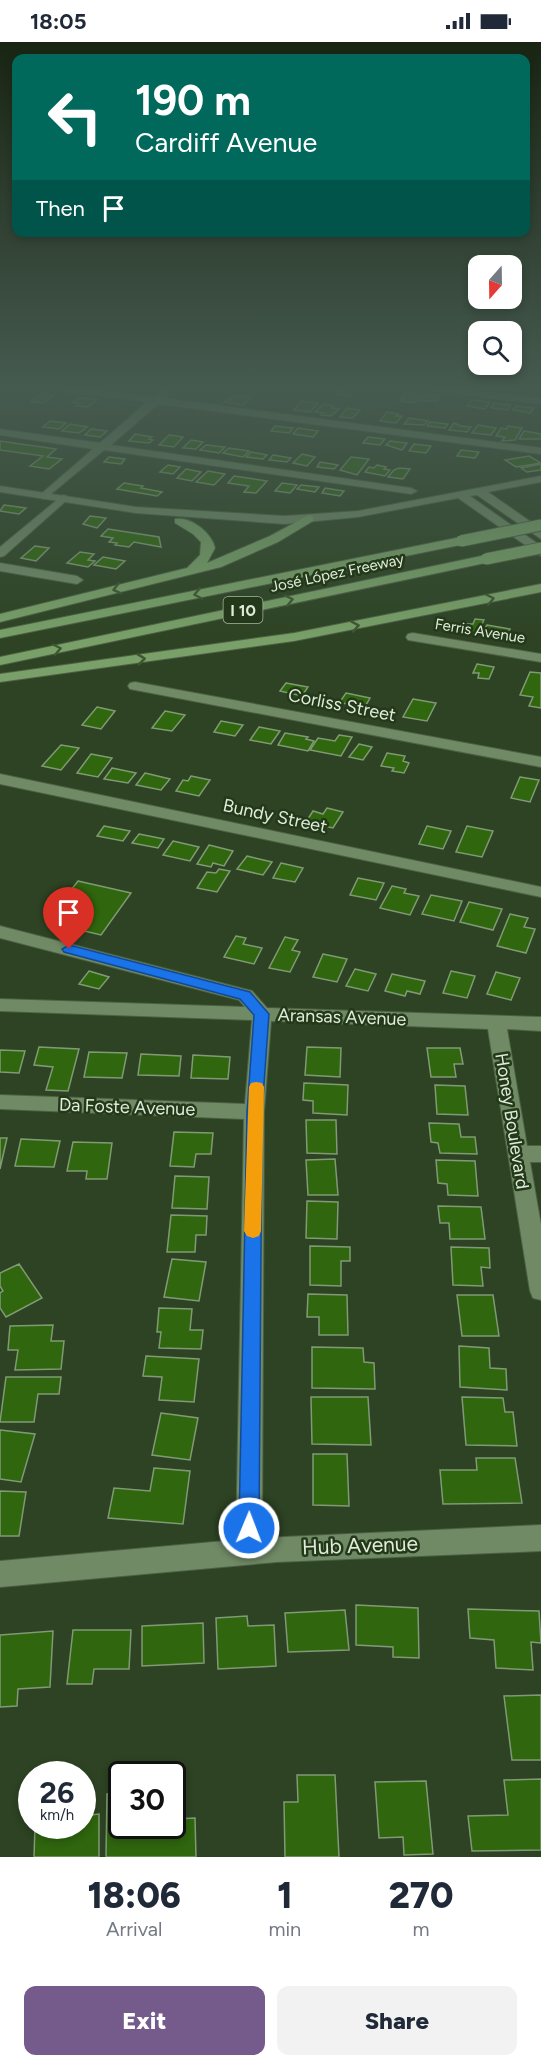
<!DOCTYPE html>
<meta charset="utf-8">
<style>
body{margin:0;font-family:Figtree,sans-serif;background:#f2f2f3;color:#1f2937;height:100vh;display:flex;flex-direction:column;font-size:22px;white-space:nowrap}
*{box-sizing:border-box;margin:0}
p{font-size:20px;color:#747a83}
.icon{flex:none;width:33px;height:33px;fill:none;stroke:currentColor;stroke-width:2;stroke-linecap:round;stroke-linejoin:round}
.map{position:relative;height:1815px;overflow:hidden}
.drawer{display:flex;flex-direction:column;background:#fff;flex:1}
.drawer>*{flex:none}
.top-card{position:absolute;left:12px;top:12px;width:518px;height:183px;border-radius:12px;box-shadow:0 3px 9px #0003;background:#00695c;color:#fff;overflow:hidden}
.needle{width:39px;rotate:200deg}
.buttons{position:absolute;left:468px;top:213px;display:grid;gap:12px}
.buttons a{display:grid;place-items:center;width:54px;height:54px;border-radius:12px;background:#fff;box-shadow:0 3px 9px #0003;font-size:30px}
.speed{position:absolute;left:18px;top:1719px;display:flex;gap:12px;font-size:30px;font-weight:700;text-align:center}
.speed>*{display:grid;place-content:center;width:78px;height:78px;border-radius:50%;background:#fff;box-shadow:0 3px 9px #0003;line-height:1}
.speed small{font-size:15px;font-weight:400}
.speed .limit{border:3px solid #111;border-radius:9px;background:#fff;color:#111}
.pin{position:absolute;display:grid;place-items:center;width:51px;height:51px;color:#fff;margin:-62px -26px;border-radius:50% 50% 50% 0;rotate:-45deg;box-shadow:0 0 6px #0007}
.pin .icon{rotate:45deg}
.me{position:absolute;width:66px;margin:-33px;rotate:1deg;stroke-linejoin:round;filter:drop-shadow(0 0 4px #0008)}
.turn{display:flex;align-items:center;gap:21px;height:126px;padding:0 24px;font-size:27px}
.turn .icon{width:78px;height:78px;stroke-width:2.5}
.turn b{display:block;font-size:42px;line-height:51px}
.then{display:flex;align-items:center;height:57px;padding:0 24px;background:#0003;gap:12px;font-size:22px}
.eta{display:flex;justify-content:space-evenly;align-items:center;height:102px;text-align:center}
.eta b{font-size:36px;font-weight:800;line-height:42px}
.action{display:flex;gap:12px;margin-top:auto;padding:12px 24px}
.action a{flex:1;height:69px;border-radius:12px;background:#745b8c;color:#fff;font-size:24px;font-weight:800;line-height:69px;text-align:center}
.action a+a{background:#f2f2f3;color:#1f2937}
.status{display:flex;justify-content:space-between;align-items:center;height:42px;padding:0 30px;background:#fff;direction:ltr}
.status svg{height:16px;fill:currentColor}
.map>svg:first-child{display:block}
.building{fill:#2f660e;stroke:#809a76;stroke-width:1.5}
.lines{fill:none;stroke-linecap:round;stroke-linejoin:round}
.street-casing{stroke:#4d6044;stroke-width:2}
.secondary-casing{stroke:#4d6044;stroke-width:2}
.highway-casing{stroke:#4d6044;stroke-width:2}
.street{fill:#708a66;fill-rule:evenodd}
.secondary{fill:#708a66;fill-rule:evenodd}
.highway{fill:#78a068;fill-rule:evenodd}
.highway-bridge-casing{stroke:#4d6044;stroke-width:13;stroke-linecap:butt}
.highway-bridge{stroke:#78a068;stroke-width:11}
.oneway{stroke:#3d5831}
.route{fill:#1a73e8;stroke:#114b97;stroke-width:1.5}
.slow{fill:#f59e0b}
.labels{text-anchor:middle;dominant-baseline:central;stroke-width:5;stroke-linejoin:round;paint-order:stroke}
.far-street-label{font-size:15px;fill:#deecd9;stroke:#233919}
.shield{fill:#233919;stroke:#a6b69f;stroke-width:1.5}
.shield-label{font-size:16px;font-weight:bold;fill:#deecd9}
.street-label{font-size:18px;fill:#deecd9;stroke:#233919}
.near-street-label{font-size:21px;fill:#deecd9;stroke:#233919}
</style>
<div class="status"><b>18:05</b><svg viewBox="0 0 49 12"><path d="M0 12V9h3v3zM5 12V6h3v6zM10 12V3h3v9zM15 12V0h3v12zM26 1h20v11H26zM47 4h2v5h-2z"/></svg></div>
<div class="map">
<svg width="541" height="1815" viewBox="0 0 541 1815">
<rect width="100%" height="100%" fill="#2d4323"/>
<g class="building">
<polygon points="336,345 350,345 355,346 349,354 338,352 341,350 333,349"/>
<polygon points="407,350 422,352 415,361 400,359"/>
<polygon points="41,351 54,353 44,361 30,360"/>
<polygon points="235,353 251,355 243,363 224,360"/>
<polygon points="426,353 441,354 437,359 420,359"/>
<polygon points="85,356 97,358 88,365 76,364 79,361 72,360 77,357"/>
<polygon points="472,358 490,360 485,367 467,364"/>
<polygon points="302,359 318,361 310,370 294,368"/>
<polygon points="494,361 511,363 508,368 491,366"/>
<polygon points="323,362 334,364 332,366 339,367 331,374 321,373 323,371 315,370"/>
<polygon points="516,364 534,366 530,371 513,368"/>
<polygon points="347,366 360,368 353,376 340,375"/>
<polygon points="387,370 398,372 396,374 402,374 396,381 380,379"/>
<polygon points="409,376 428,379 424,383 404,382"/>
<polygon points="50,379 66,381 59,387 43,385"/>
<polygon points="430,380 448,382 445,386 427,384"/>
<polygon points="454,381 461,384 471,385 467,390 449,388"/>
<polygon points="70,382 87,385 79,391 62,389"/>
<polygon points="478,383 496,386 491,393 472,391"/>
<polygon points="275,384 293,386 289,391 271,389"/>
<polygon points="508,384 522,386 515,398 502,399 505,395 496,394 501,386 507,387"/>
<polygon points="298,386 318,389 313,395 293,392"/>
<polygon points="91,387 107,389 100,395 85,393"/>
<polygon points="524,389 541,392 541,397 519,397"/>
<polygon points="135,392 152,395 149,397 153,398 149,401 129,399"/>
<polygon points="169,393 183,395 174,405 159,403"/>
<polygon points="368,395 385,397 380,403 363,401"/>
<polygon points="191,398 203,400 196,407 183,406"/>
<polygon points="0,399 56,407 47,415 62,417 49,427 30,424 43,414 0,408"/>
<polygon points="390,399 407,401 402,408 386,403"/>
<polygon points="414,402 431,404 426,411 409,409"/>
<polygon points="206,403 225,405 219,411 200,408"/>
<polygon points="229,406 249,409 243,415 223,411"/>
<polygon points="461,408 479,410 475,416 457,414"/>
<polygon points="251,410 267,413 263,417 246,415"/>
<polygon points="302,412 315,415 307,424 293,421"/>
<polygon points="273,413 291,416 287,420 269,418"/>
<polygon points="529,414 541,421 516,425 505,418"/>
<polygon points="109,415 125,417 121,422 104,420"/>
<polygon points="351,415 369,417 357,433 340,428"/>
<polygon points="320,420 338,423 334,427 317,425"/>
<polygon points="541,422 541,428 527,430 521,426"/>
<polygon points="168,423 180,425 173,432 160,430"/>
<polygon points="377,423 386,425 384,427 390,428 385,434 365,430 369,425 374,426"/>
<polygon points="399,426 410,427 403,437 388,435 394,428"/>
<polygon points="186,427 201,430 192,439 177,436"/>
<polygon points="208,429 225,432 214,443 196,440"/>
<polygon points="234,434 267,439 256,451 244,450 249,444 228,441"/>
<polygon points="124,441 143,444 141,446 162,450 157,454 117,447"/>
<polygon points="282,441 297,443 290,451 275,449"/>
<polygon points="301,443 319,445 315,450 297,447"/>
<polygon points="325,446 344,449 340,454 322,451"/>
<polygon points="4,463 26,466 19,472 0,469"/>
<polygon points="90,474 106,476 97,486 83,482"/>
<polygon points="108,487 159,495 161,505 134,500 129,505 115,503 117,501 109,500 113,496 101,494"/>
<polygon points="35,504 49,506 36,519 21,516"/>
<polygon points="80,510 94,512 88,518 95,519 88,525 67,521"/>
<polygon points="103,515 125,519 116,527 94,523"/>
<polygon points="475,577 484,578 477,593 451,589 454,582 473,582"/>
<polygon points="487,583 510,587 506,595 482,591"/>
<polygon points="477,622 494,625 489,637 478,636 479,631 473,631"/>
<polygon points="530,630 541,631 541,666 529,664 533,655 520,653"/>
<polygon points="286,641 308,645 302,654 280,649"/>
<polygon points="346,651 370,656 366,663 339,661"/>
<polygon points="413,657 436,661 427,679 403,675"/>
<polygon points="97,665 115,669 101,687 82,683"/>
<polygon points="165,669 185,673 172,689 152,686"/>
<polygon points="221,679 243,683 235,694 214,690"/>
<polygon points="259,685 280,689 271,702 250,698"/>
<polygon points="285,691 308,695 306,697 314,699 308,709 278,703"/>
<polygon points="339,693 352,695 341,714 310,708 318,696 335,699"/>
<polygon points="359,702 372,705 363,718 349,715"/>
<polygon points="61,703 79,706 61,728 42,724"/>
<polygon points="387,711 405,714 403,719 409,721 404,731 392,729 394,726 381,724"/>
<polygon points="91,712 112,716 98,735 77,731"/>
<polygon points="112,726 136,731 128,741 104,737"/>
<polygon points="145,731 170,737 161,748 136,743"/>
<polygon points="191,734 210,738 199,754 176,749 183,738 188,739"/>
<polygon points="520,735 539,738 530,760 511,756"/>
<polygon points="327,766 343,770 333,786 306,780 313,769 323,772"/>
<polygon points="104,784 130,789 123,799 97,794"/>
<polygon points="427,784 451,789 443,807 419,802"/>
<polygon points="467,784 493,789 482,815 456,810"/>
<polygon points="139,792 164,797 158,806 132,801"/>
<polygon points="173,799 199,805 190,819 163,813"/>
<polygon points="209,803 233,809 224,824 213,821 211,825 197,822"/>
<polygon points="247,814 272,820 263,833 237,827"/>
<polygon points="281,821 303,826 295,840 273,836"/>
<polygon points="219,827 230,829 217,850 197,846 207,830 216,831"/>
<polygon points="358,836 384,841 376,858 350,853"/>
<polygon points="78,839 131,851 101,893 46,880"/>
<polygon points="392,844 406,847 404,851 419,854 410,873 380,866"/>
<polygon points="431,853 462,859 454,879 422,872"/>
<polygon points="469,860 502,867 493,888 460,880"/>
<polygon points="510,872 528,876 524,885 535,887 526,911 497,904"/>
<polygon points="236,894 246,896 243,902 262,906 254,922 224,915"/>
<polygon points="285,895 298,898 292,908 300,910 290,930 269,926"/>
<polygon points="323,912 347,917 337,940 313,935"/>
<polygon points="355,927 376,932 368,949 346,944"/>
<polygon points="89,929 109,935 99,947 79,942"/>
<polygon points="451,929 475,934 467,956 443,951"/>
<polygon points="496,930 520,936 511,958 487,952"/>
<polygon points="392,932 425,939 420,952 407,949 405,954 385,949"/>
<polygon points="39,1005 79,1007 68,1049 46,1048 53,1025 34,1023"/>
<polygon points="307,1005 341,1006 340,1035 305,1033"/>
<polygon points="427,1006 460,1006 463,1022 454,1022 456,1035 431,1035"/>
<polygon points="0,1008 25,1009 19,1031 0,1030"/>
<polygon points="89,1010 127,1011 122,1036 84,1035"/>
<polygon points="141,1012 181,1014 179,1034 138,1033"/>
<polygon points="193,1013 230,1015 228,1037 191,1036"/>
<polygon points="304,1041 348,1043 347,1073 313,1071 313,1059 303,1058"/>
<polygon points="435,1043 465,1044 468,1073 437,1072"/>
<polygon points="306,1078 336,1078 337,1112 307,1111"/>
<polygon points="429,1081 459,1082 461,1095 475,1095 477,1112 440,1111 438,1101 431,1100"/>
<polygon points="174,1090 213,1091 211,1112 196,1112 194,1125 170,1124"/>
<polygon points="0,1096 7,1096 0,1127"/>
<polygon points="21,1097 60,1099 54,1125 15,1124"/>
<polygon points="73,1100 112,1101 107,1137 86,1137 87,1129 67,1129"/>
<polygon points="335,1117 338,1153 308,1153 306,1118"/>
<polygon points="436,1118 475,1119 478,1154 448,1153 447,1142 438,1141"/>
<polygon points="175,1134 209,1135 207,1167 172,1166"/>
<polygon points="307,1159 338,1160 337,1197 306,1196"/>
<polygon points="438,1164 481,1165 485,1197 450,1197 449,1181 440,1181"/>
<polygon points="171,1173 207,1174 206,1193 196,1193 195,1210 167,1210"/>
<polygon points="310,1204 350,1205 350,1219 341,1219 341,1244 310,1243"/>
<polygon points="451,1205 489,1206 490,1226 481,1225 483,1244 453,1243"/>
<polygon points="172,1217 206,1220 199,1259 164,1255"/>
<polygon points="19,1222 42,1256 6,1275 0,1266 0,1251 3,1249 0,1244 0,1231"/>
<polygon points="308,1252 347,1253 348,1293 319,1293 319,1275 307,1275"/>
<polygon points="457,1253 493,1253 499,1294 462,1294"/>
<polygon points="159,1266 192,1267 190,1288 203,1288 201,1307 159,1306 161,1290 157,1290"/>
<polygon points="53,1283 51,1299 64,1299 61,1327 15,1328 18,1308 8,1308 10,1284"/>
<polygon points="459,1304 489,1306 490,1326 506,1327 507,1348 460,1345"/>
<polygon points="312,1305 363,1306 364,1320 374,1321 375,1347 312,1346"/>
<polygon points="146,1314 199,1317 194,1360 159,1358 162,1335 143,1334"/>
<polygon points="6,1335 61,1335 59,1352 38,1352 34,1380 0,1380"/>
<polygon points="311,1355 368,1355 371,1403 312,1402"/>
<polygon points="462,1355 503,1356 505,1370 513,1370 517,1404 466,1403"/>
<polygon points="161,1371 198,1376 190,1418 152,1413"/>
<polygon points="0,1388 35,1392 21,1440 0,1437"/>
<polygon points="313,1412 347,1412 349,1464 313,1463"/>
<polygon points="476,1416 515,1416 522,1461 443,1462 440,1428 477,1428"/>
<polygon points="154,1426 190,1429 183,1482 108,1476 114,1446 150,1449"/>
<polygon points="0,1449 26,1450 19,1494 0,1494"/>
<polygon points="356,1563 418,1566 419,1616 393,1615 393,1605 356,1603"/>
<polygon points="468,1567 539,1569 541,1601 531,1600 533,1628 496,1626 494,1598 470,1596"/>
<polygon points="345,1568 349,1608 288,1610 285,1571"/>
<polygon points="247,1574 248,1584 274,1583 276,1624 218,1627 216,1576"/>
<polygon points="203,1581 204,1621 142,1624 142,1584"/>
<polygon points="73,1588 131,1588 129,1627 94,1627 92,1642 67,1642"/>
<polygon points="53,1589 50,1645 18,1647 17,1664 0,1665 0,1593"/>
<polygon points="541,1653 541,1718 512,1718 504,1654"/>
<polygon points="297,1733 335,1733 339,1815 285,1815 284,1760 298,1760"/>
<polygon points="541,1737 541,1808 472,1809 468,1774 508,1773 504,1738"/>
<polygon points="426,1739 433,1812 404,1813 403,1795 379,1796 375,1740"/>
<polygon points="122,1751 122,1784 172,1784 172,1777 195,1776 196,1815 106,1815 107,1752"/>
<polygon points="99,1772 99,1815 34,1815 35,1784 82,1784 82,1774"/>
</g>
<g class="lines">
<g class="street-casing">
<g id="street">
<polygon points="50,345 76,345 154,355 165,345 176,345 164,356 541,406 541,412 158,362 111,403 411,446 417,449 411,452 104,408 45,457 41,456 41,452 93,407 0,393 0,387 100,401 147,360 55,348"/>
<polygon points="417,345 446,345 541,356 541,362 422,348"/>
<polygon points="63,453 67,454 67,458 4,514 0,515 0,505"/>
<polygon points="0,521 77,534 83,538 77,542 0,529"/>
<polygon points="413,591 541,612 541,620 408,598 406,595 408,592"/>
<polygon points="135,640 541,715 541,725 130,647 128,644 130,641"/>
<polygon points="0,732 541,845 541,855 0,742"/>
<polygon points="0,884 252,949 267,966 541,975 541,989 507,987 527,1104 541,1104 541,1120 530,1120 541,1183 541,1258 533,1256 530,1249 488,987 271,979 264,1070 262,1496 541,1483 541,1509 277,1520 0,1545 0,1519 236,1498 244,1077 0,1067 0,1053 245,1062 252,978 0,969 0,957 245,965 239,958 0,896"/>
</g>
</g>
<g class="secondary-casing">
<polygon id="secondary" points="541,434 541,440 488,450 541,487 541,497 477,453 470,454 541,504 541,514 458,456 358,475 285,482 136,471 0,450 0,444 136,465 285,474 358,469"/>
</g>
<g class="highway-casing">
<g id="highway">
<path d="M309,473L313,475V479L278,500L221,525L0,580V572L187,526L200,513L201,500L193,492L175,481V477C191,474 212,491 215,506L207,521L270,494Z"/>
<polygon points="461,495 467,499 465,502 0,596 0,588"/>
<polygon points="486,513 492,517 490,520 0,623 0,615"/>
<polygon points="541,542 541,550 294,599 0,640 0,632 294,591"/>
</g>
</g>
<use href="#street" class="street"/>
<use href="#secondary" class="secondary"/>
<use href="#highway" class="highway"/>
<g class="highway-bridge-casing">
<g id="highway-bridge">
<polyline points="461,499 541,483"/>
<polyline points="486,517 541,506"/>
</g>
</g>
<use href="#highway-bridge" class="highway-bridge"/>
</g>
<defs><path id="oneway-chevron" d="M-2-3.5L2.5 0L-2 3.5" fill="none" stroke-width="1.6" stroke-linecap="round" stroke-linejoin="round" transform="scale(1.5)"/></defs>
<g class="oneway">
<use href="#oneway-chevron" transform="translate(117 547) rotate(166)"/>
<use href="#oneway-chevron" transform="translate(198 552) rotate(168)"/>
<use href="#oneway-chevron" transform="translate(490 557) rotate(-12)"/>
<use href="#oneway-chevron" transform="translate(289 558) rotate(-12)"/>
<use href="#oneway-chevron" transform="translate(355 584) rotate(-10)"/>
<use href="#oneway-chevron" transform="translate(57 607) rotate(-12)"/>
<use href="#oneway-chevron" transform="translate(141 617) rotate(-7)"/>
</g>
<linearGradient id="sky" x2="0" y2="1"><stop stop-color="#192513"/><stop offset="0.58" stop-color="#465b50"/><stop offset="1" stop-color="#465b50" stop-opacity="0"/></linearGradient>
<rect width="541" height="599" fill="url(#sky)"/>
<polygon class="route" points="69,903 250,950 269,972 262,1070 259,1486 256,1493 249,1495 242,1493 239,1486 247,1070 254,973 240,957 64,910 62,907"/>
<polygon class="slow" points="256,1040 262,1041 264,1045 261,1189 259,1194 253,1196 247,1194 244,1189 249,1045 251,1041"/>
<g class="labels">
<g class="far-street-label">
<text transform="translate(337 531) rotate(-12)">José López Freeway</text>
<text transform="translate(480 589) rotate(9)">Ferris Avenue</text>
</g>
<rect class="shield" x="223.5" y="555" width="39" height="26" rx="4.5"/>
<g class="shield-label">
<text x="243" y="568">I 10</text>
</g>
<g class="street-label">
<text transform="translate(342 663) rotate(11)">Corliss Street</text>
<text transform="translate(275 774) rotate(12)">Bundy Street</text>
<text transform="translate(342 975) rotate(2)">Aransas Avenue</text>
<text transform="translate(127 1065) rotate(2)">Da Foste Avenue</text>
<text transform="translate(512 1079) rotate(81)">Honey Boulevard</text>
</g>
<g class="near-street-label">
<text transform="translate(360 1503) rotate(-2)">Hub Avenue</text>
</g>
</g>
</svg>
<div class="buttons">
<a><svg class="needle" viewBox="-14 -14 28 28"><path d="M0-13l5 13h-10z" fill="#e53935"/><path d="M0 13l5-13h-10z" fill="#747a83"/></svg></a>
<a><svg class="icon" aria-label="search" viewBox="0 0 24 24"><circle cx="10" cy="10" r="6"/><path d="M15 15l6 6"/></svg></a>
</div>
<div class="speed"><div>26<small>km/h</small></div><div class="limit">30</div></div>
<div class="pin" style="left:69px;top:907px;background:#d93025"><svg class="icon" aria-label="arrive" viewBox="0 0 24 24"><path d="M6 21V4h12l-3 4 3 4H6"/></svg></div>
<svg class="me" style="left:249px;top:1486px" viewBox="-20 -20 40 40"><circle r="17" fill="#1a73e8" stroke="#fff" stroke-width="3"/><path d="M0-11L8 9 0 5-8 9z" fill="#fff"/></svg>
<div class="top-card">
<div class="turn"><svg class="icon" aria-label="left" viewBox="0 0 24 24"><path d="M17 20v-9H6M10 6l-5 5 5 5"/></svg><div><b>190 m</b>Cardiff Avenue</div></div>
<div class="then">Then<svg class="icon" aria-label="arrive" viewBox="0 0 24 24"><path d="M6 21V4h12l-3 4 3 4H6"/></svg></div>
</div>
</div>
<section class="drawer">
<div class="eta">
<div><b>18:06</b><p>Arrival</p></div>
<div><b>1</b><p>min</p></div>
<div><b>270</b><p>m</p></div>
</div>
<div class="action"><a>Exit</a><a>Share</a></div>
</section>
